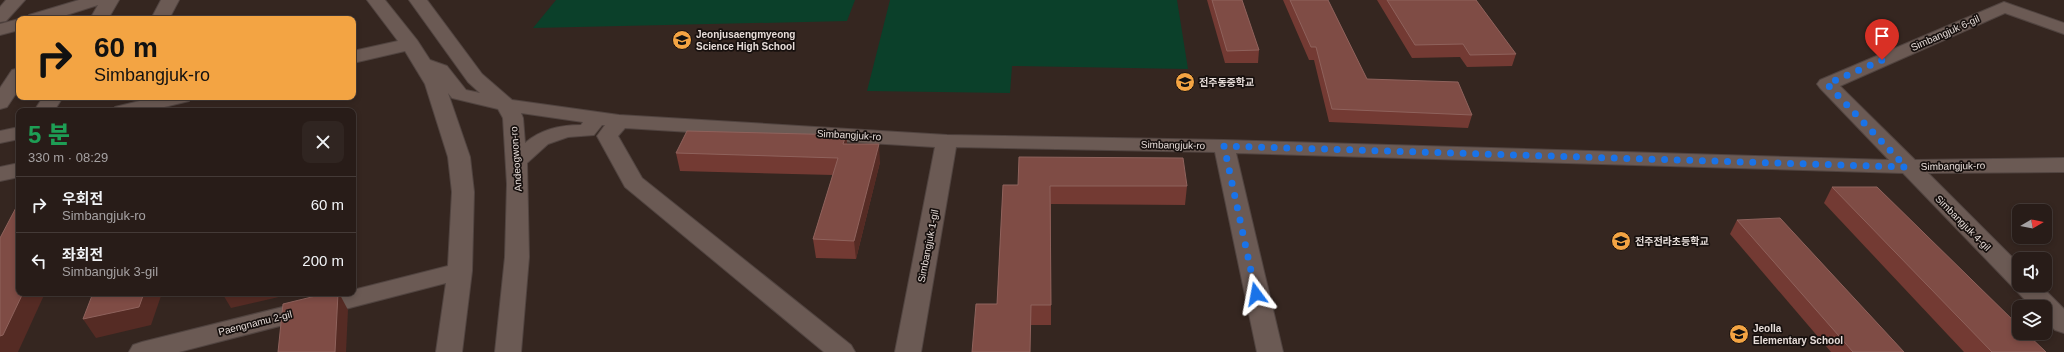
<!DOCTYPE html>
<html lang="ko">
<meta charset="utf-8">
<style>
body{margin:0;font-family:Arial,"Noto Sans KR",sans-serif;background:#302521;color:#f1f3f6;height:100vh;display:flex;flex-direction:column;font-size:15px;white-space:nowrap}
*{box-sizing:border-box;margin:0}
p{font-size:13px;color:#a5a1a2}
.icon{flex:none;width:22px;height:22px;fill:none;stroke:currentColor;stroke-width:2;stroke-linecap:round;stroke-linejoin:round}
.map{position:relative;flex:1;overflow:hidden}
.details{position:absolute;left:16px;top:108px;width:340px;height:188px;display:flex;flex-direction:column;background:#281c18;border-radius:8px;box-shadow:0 2px 6px #0003,0 0 0 1px #443a37}
.details>*{flex:none}
.banner{position:absolute;left:16px;top:16px;width:340px;height:84px;border-radius:8px;box-shadow:0 2px 6px #0003,0 0 0 1px #443a37;background:#f3a443;color:#111;overflow:hidden}
.needle{width:26px;rotate:80deg}
.buttons{position:absolute;left:2012px;top:204px;display:grid;gap:8px}
.buttons a{display:grid;place-items:center;width:40px;height:40px;border-radius:8px;background:#281c18;box-shadow:0 2px 6px #0003,0 0 0 1px #443a37;font-size:20px}
.pin{position:absolute;display:grid;place-items:center;width:34px;height:34px;color:#fff;margin:-41px -17px;border-radius:50% 50% 50% 0;rotate:-45deg;box-shadow:0 0 4px #0007}
.pin .icon{rotate:45deg}
.me{position:absolute;width:44px;margin:-22px;rotate:347deg;stroke-linejoin:round;filter:drop-shadow(0 0 3px #0008)}
.turn{display:flex;align-items:center;gap:14px;height:84px;padding:0 12px;font-size:18px}
.turn .icon{width:52px;height:52px;stroke-width:2.5}
.turn b{display:block;font-size:28px;line-height:34px}
.round{display:grid;place-items:center;flex:none;width:42px;height:42px;border-radius:8px;background:#302521}
.overview{display:flex;align-items:center;justify-content:space-between;height:68px;padding:0 12px}
h1{font-size:24px;font-weight:800;line-height:30px;color:#1e9e55}
ul{padding:0;list-style:none}
li{display:flex;align-items:center;gap:12px;height:56px;padding:0 12px;border-top:1px solid #443a37}
li div{flex:1}
li b{display:block;font-size:15px}
li em{font-style:normal}
.map>svg:first-child{display:block}
.green{fill:#0b402a}
.lines{fill:none;stroke-linecap:round;stroke-linejoin:round}
.minor-casing{stroke:#514440;stroke-width:2}
.minor{fill:#6b5a54;fill-rule:evenodd}
.wall{fill:#733a33}
.shaded-wall{fill:#552b24}
.building{fill:#7f4c45;stroke:#8f625c}
.route{stroke:#1a73e8;stroke-width:7;stroke-dasharray:0 12.6}
.labels{text-anchor:middle;dominant-baseline:central;stroke-width:3.5;stroke-linejoin:round;paint-order:stroke}
.street-label{font-size:10px;fill:#e6dcd8;stroke:#17100e}
.poi-label{font-size:10px;font-weight:bold;fill:#e6dcd8;stroke:#17100e;text-anchor:start}
</style>
<div class="map">
<svg width="2064" height="352" viewBox="0 0 2064 352">
<rect width="100%" height="100%" fill="#352620"/>
<g class="green">
<polygon points="556,0 855,0 847,21 533,28"/>
<polygon points="890,0 1177,0 1188,69 1012,66 1010,93 867,91"/>
</g>
<g class="lines">
<g class="minor-casing">
<g id="minor">
<polygon points="6,0 25,0 6,21 0,22 0,7"/>
<polygon points="79,0 119,0 108,19 90,19 98,5 54,19 26,19 29,15"/>
<polygon points="161,0 179,0 169,19 151,19"/>
<path d="M367,0H385L417,40L430,60L447,66L466,90L480,93L468,82L409,0H427L482,74L512,100L619,115L947,135L1224,140L1889,160L1820,88L1817,84L1820,80L2004,2L2064,23V34L2005,13L1840,86L1915,160L2064,158V172L1928,173L2019,264V285H2040L2064,309V333L2055,330L2045,320V307H2032L1903,173L1236,153L1283,352H1257L1215,152L956,147L921,352H895L935,147L625,128L618,136L642,178L851,345L855,352H824L625,187L597,136L605,125H602L594,135L568,137L548,144L527,163L529,257L521,352H495L505,257L507,184L503,118L498,109L452,98L448,93L470,157L474,192L472,271L462,352H436L446,283L179,352H129L133,345L142,342L339,293H353V290L448,266L452,192L448,157L425,84L405,51L353,63V51L398,41ZM521,113L583,122L581,125C561,125 541,129 525,143L523,118Z"/>
<polygon points="19,19 19,30 0,35 0,24 19,19 21,19"/>
<polygon points="19,68 19,89 7,107 0,109 0,88 12,70"/>
<polygon points="43,97 63,97 54,111 34,111"/>
<polygon points="156,97 192,97 189,101 148,111 112,111 115,107"/>
<polygon points="19,127 19,139 0,143 0,131"/>
<polygon points="19,163 19,177 0,181 0,167"/>
</g>
</g>
<use href="#minor" class="minor"/>
</g>
<g class="wall">
<polygon points="1207,0 1242,0 1259,50 1258,63 1225,63"/>
<polygon points="1283,0 1328,0 1367,79 1472,115 1468,128 1329,122 1314,60 1309,60"/>
<polygon points="1377,0 1476,0 1516,54 1512,66 1467,67 1460,57 1412,58"/>
<polygon points="846,135 847,144 880,162 856,259 816,258 813,239 833,175 680,171 676,153"/>
<polygon points="1003,185 1187,186 1185,205 1051,204 1051,325 1031,325 997,304"/>
<polygon points="1832,187 2046,352 1964,352 1824,203"/>
<polygon points="1737,220 1904,352 1831,352 1730,234"/>
</g>
<g class="shaded-wall">
<polygon points="846,135 848,152 843,144"/>
<polygon points="879,144 880,162 856,259 854,241"/>
<polygon points="23,293 45,293 18,352 0,352 0,336"/>
<polygon points="144,293 162,293 151,325 96,338 83,319"/>
<polygon points="222,293 283,293 283,296 231,308"/>
<polygon points="338,293 339,293 348,310 346,352 334,352"/>
</g>
<g class="building">
<polygon points="1212,0 1242,0 1259,50 1227,51"/>
<polygon points="1290,0 1328,0 1367,79 1458,82 1472,115 1332,109 1316,47 1311,47"/>
<polygon points="1387,0 1476,0 1516,54 1470,55 1463,44 1415,45"/>
<polygon points="687,131 846,135 843,144 879,144 854,241 813,239 838,158 676,153"/>
<polygon points="1019,157 1183,158 1187,186 1050,186 1051,305 1031,305 1030,352 972,352 976,304 997,304 1003,185 1018,185"/>
<polygon points="1832,187 1877,187 2019,326 2019,333 2026,333 2046,352 1992,352"/>
<polygon points="19,202 19,293 23,293 3,335 0,336 0,238"/>
<polygon points="1780,218 1904,352 1853,352 1737,220"/>
<polygon points="93,293 144,293 139,307 83,319"/>
<polygon points="328,293 338,293 335,352 278,352 283,304"/>
</g>
<g class="lines">
<polyline class="route" points="1256,294 1224,146 1906,167 1827,84 1882,60"/>
</g>
<defs>
<g id="school-disc" transform="scale(1)"><circle r="9.5" fill="#f3a443" stroke="#17100e"/><path d="M0-5L7-2L0 1L-7-2ZM-4 1L0 2.5L4 1V4Q0 6-4 4Z" fill="#111"/></g>
</defs>
<g fill-rule="evenodd">
<use href="#school-disc" x="682" y="40"/>
<use href="#school-disc" x="1185" y="82"/>
<use href="#school-disc" x="1621" y="241"/>
<use href="#school-disc" x="1739" y="334"/>
</g>
<g class="labels">
<g class="street-label">
<text transform="translate(1945 33) rotate(-24)">Simbangjuk 6-gil</text>
<text transform="translate(849 135) rotate(3)">Simbangjuk-ro</text>
<text transform="translate(1173 145) rotate(1)">Simbangjuk-ro</text>
<text transform="translate(516 159) rotate(-94)">Andeogwon-ro</text>
<text transform="translate(1953 166) rotate(-1)">Simbangjuk-ro</text>
<text transform="translate(1963 223) rotate(45)">Simbangjuk 4-gil</text>
<text transform="translate(928 246) rotate(-79)">Simbangjuk 1-gil</text>
<text transform="translate(255 323) rotate(-14)">Paengnamu 2-gil</text>
</g>
<g class="poi-label">
<text x="696" y="34">Jeonjusaengmyeong<tspan x="696" dy="12">Science High School</tspan></text>
<text x="1199" y="82">전주동중학교</text>
<text x="1635" y="241">전주전라초등학교</text>
<text x="1753" y="328">Jeolla<tspan x="1753" dy="12">Elementary School</tspan></text>
</g>
</g>
</svg>
<div class="buttons">
<a><svg class="needle" viewBox="-14 -14 28 28"><path d="M0-13l5 13h-10z" fill="#e53935"/><path d="M0 13l5-13h-10z" fill="#a5a1a2"/></svg></a>
<a><svg class="icon" aria-label="sound" viewBox="0 0 24 24"><path d="M4 9h4l5-4v14l-5-4H4zM17 9q2 3 0 6"/></svg></a>
<a><svg class="icon" aria-label="layers" viewBox="0 0 24 24"><path d="M12 4l9 5-9 5-9-5zM3 14l9 5 9-5"/></svg></a>
</div>
<div class="pin" style="left:1882px;top:60px;background:#d93025"><svg class="icon" aria-label="arrive" viewBox="0 0 24 24"><path d="M6 21V4h12l-3 4 3 4H6"/></svg></div>
<svg class="me" style="left:1256px;top:294px" viewBox="-20 -20 40 40"><path d="M0-17L14 15 0 8-14 15z" fill="#1a73e8" stroke="#fff" stroke-width="4"/></svg>
<div class="banner">
<div class="turn"><svg class="icon" aria-label="right" viewBox="0 0 24 24"><path d="M7 20v-9h11M14 6l5 5-5 5"/></svg><div><b>60 m</b>Simbangjuk-ro</div></div>
</div>
<section class="details">
<div class="overview"><div><h1>5 분</h1><p>330 m · 08:29</p></div><a class="round"><svg class="icon" aria-label="close" viewBox="0 0 24 24"><path d="M6 6l12 12M18 6L6 18"/></svg></a></div>
<ul>
<li><svg class="icon" aria-label="right" viewBox="0 0 24 24"><path d="M7 20v-9h11M14 6l5 5-5 5"/></svg><div><b>우회전</b><p>Simbangjuk-ro</p></div><em>60 m</em></li>
<li><svg class="icon" aria-label="left" viewBox="0 0 24 24"><path d="M17 20v-9H6M10 6l-5 5 5 5"/></svg><div><b>좌회전</b><p>Simbangjuk 3-gil</p></div><em>200 m</em></li>
</ul>
</section>
</div>
